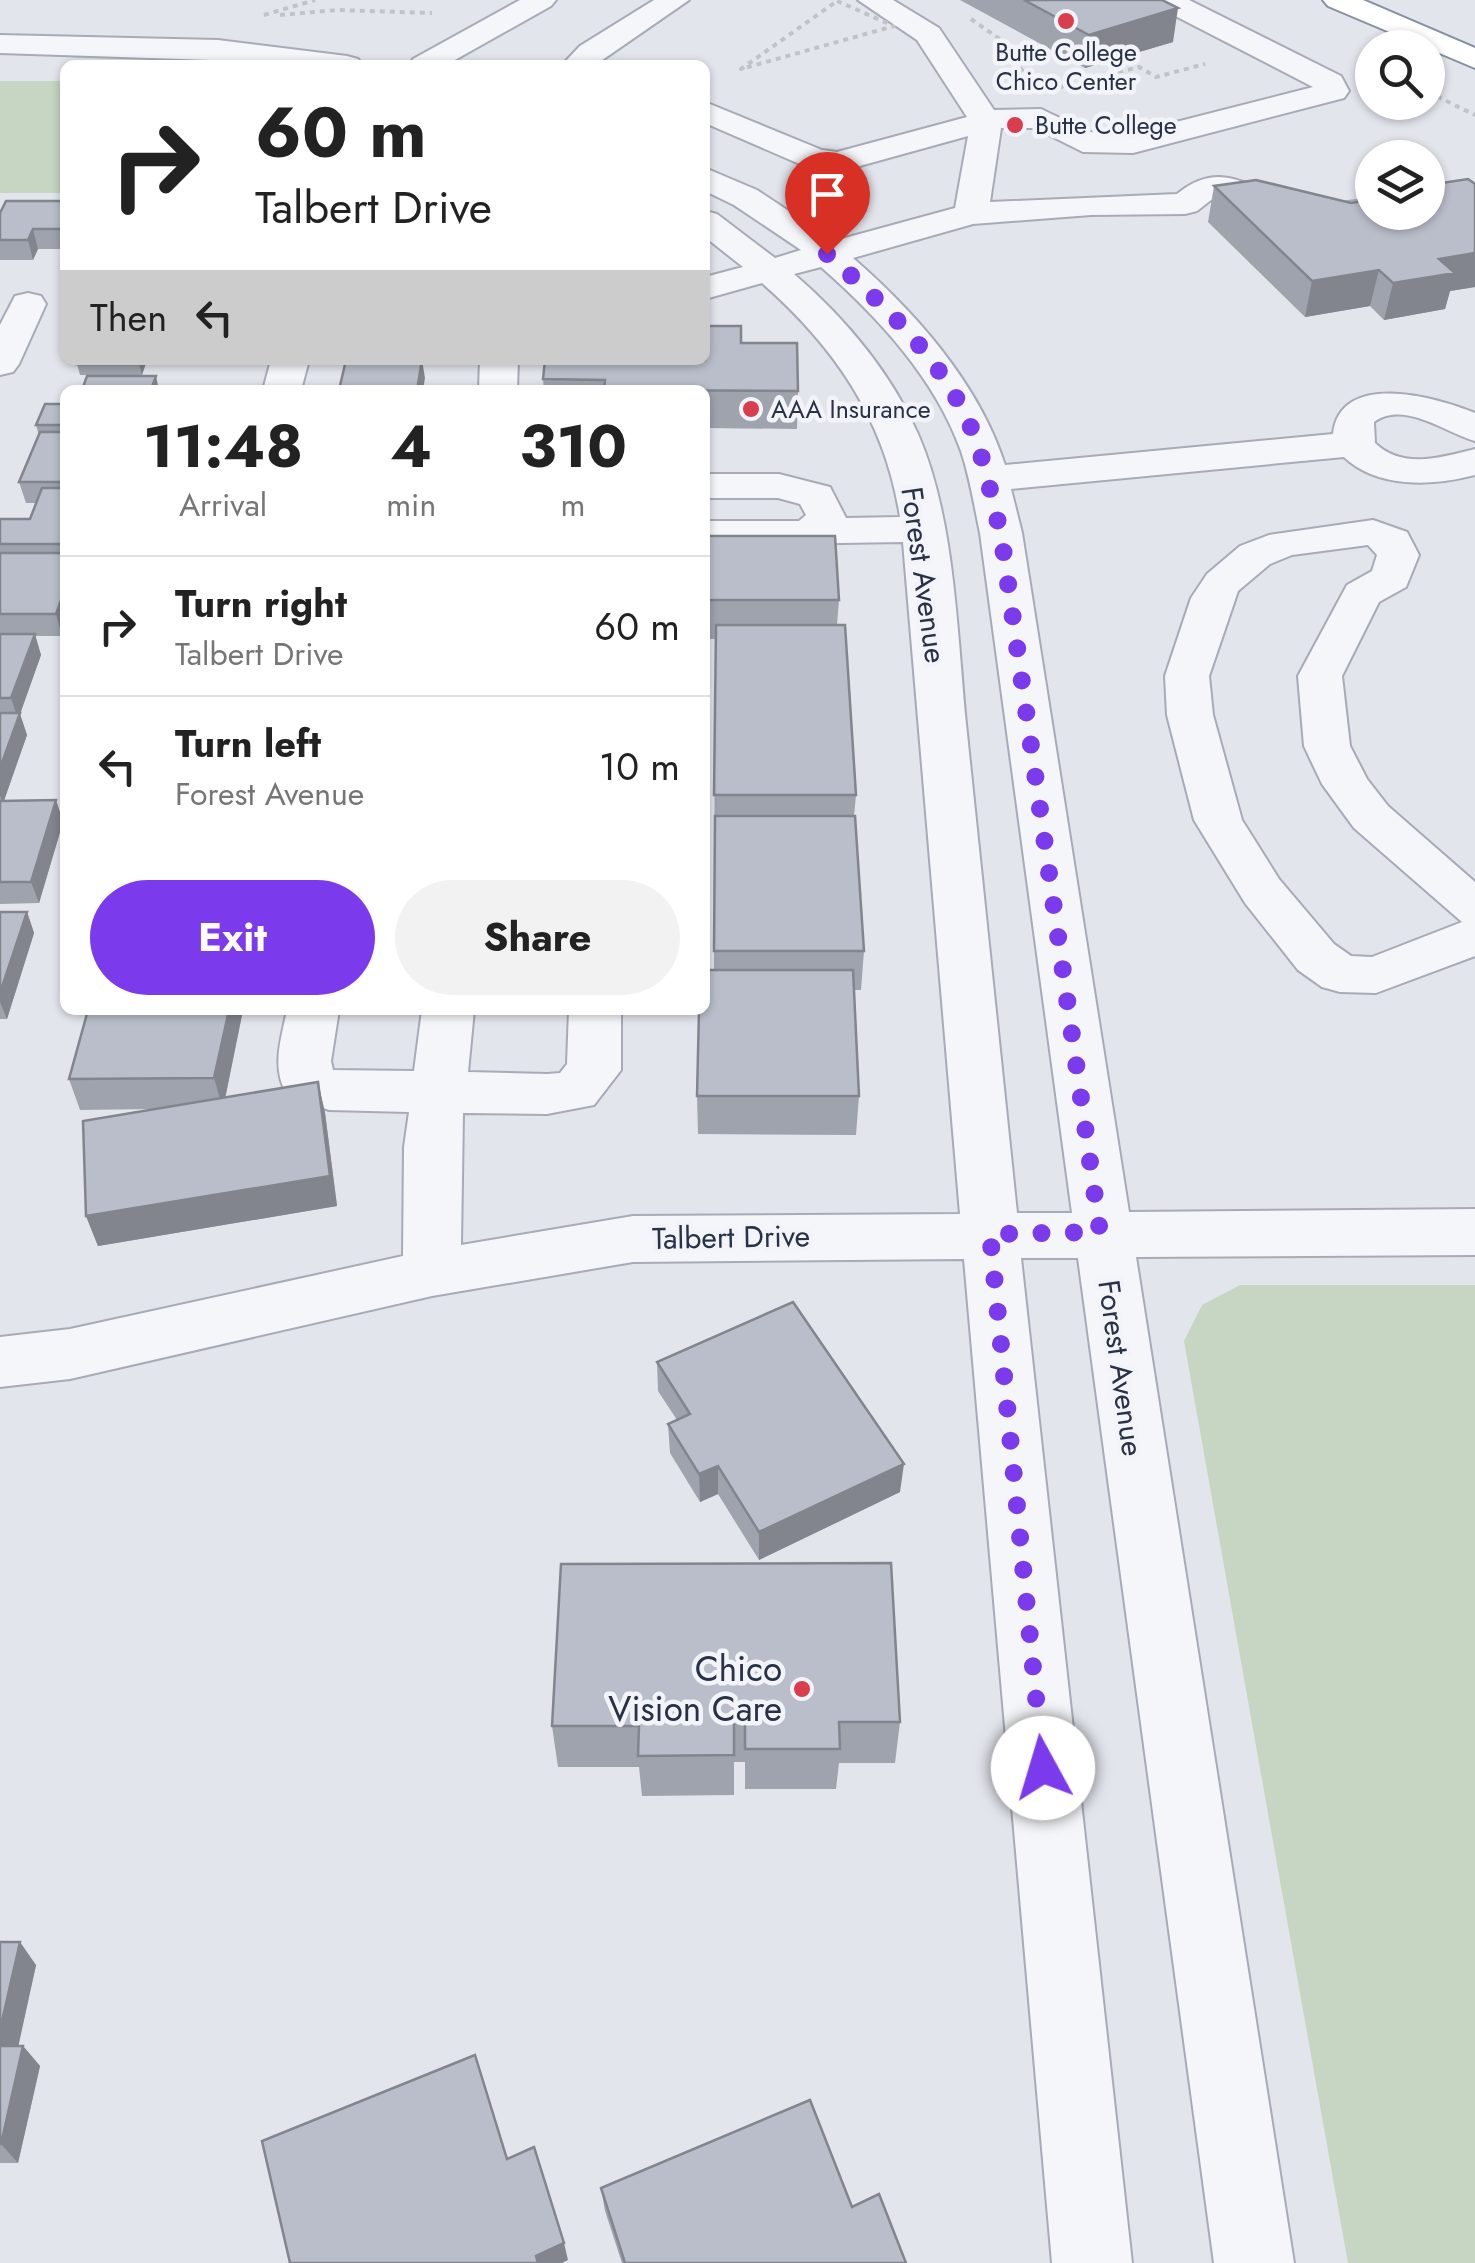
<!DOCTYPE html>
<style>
body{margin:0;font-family:Jost,sans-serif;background:#f2f2f2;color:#222;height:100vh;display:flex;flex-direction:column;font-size:38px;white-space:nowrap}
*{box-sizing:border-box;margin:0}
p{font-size:32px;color:#767676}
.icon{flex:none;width:55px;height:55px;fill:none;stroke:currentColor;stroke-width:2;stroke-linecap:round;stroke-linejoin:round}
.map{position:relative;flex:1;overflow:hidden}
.drawer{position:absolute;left:60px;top:385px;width:650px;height:630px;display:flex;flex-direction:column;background:#fff;border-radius:15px;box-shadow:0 2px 8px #0004}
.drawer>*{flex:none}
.hud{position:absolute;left:60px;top:60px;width:650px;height:305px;border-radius:15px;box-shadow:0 2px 8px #0004;background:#fff;color:#222;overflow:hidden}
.tools{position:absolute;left:1355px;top:30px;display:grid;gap:20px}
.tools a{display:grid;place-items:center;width:90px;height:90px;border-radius:50%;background:#fff;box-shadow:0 2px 8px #0004;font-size:50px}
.pin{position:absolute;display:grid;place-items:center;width:85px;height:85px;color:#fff;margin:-102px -42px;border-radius:50% 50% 50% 0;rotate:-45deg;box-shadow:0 0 10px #0007}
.pin .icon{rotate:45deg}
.me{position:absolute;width:110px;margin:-55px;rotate:354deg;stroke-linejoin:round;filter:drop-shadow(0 0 8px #0008)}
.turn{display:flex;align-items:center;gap:35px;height:210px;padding:0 30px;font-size:45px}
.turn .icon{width:130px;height:130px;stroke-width:2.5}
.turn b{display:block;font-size:70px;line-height:85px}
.then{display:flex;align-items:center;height:95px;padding:0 30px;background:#0003;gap:20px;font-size:38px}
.eta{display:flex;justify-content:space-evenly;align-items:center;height:170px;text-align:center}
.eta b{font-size:60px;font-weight:700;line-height:70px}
.primary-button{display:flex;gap:20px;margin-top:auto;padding:20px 30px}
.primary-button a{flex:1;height:115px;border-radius:60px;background:#7c3aed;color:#fff;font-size:40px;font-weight:700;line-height:115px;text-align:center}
.primary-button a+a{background:#f2f2f2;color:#222}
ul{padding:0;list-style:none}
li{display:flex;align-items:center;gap:30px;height:140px;padding:0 30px;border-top:2px solid #e0e0e0}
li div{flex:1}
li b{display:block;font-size:38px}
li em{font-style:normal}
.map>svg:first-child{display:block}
.green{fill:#c6d6c2}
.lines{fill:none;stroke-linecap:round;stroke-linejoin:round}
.minor-casing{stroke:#a6abb7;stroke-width:4}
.highway-casing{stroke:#8891a4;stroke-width:4}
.path{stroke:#c0c3ca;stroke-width:4;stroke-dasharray:5 5;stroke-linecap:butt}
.minor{fill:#f5f6f9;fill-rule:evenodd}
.highway{fill:#fff;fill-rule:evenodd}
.wall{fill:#9fa3ae}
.shaded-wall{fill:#82858d}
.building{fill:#b9beca;stroke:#82858d;stroke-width:2.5}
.route{stroke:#7c3aed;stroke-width:18;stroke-dasharray:0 32.4}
.poi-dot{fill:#da3e4c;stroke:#f2f4f9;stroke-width:4}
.labels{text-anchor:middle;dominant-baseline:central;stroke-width:9;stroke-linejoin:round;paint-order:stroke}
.far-poi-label{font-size:25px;fill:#283145;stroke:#f2f4f9;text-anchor:start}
.street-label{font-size:30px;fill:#283145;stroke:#f2f4f9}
.near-poi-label{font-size:35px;fill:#283145;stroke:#f2f4f9;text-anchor:end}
</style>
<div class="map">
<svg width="1475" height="2263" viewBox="0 0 1475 2263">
<rect width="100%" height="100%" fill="#e2e5ec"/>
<g class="green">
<rect x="0" y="81" width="65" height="112"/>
<polygon points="1240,1285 1475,1285 1475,2263 1348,2263 1184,1341 1202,1305"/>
</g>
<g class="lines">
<g class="minor-casing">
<g id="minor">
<polygon points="520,0 556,0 551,6 446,65 409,65 413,59"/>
<polygon points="654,0 689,0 595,65 562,65 580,46"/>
<path d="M858,0H893L939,28L994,110L1041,109L1089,132L1133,133L1313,87L1156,6L1151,0H1189L1341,76L1349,91L1344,98L1133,153L1083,152L1035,128H1001L990,202L1177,194C1230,151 1261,203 1310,205C1330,206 1352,201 1372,199V212H1386L1384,216L1303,226L1225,197L1211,200L1197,211L1185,214L1091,215L973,224L853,258C916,313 979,384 1005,465L1333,434C1340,370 1436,397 1475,413V441C1446,433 1404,400 1374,422L1375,443C1403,470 1442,457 1475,449V475C1433,486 1378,489 1344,457L1011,489L1022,533L1129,1212L1475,1209V1255L1136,1257L1294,2263H1214L1078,1258H1021L1132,2263H1052L964,1259L633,1262L432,1296L70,1379L0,1387V1337L70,1329L403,1256L404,1147L409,1112L329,1110L287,1095C271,1067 281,1040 287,1010H339L331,1061L333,1070L414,1071L422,1010H474L468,1072L547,1074L560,1073L567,1064L569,1010H621V1070L594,1105L547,1114L463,1113L461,1245L633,1216L960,1214L903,542L705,545V521H799L806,515L800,504L778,498H705V474H779L830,487L846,518L900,517C885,420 835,347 762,283L705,299V277L743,267L705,237V211L717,214L775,258L801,250L734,205L705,191V168L757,190L834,241L955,208L968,136L838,172L802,165L705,123V102L822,150L837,152L967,117L917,40ZM821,267C878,317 935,378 961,451C970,478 974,505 980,533L1072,1213H1017C1000,1050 983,887 966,724C957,633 955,519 918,434C891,373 845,318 794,274Z"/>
<polygon points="0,35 218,40 347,56 358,59 362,65 0,53"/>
<polygon points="28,293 41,296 46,304 19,364 13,372 0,375 0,325 15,296"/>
<polygon points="271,360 309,360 301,390 263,390"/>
<polygon points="480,360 518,360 517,390 479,390"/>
<path d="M1373,520L1407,532L1419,555L1406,587L1379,602L1342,676L1350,746L1367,779L1388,806L1475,882V956L1376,993L1340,992L1322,987L1298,970L1245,903L1194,820L1167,715L1165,676L1191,598L1207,574L1240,546L1269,535ZM1368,545L1377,555L1372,571L1347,585L1298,676L1304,746L1322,784L1354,828L1462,922L1372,957L1351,956L1334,944L1279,879L1242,820L1213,715L1209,676L1238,591L1270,564L1292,555Z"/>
</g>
</g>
<g class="highway-casing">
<polygon id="highway" points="1323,0 1363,0 1475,48 1475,68 1328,6"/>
</g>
<g class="path">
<polygon points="837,1 894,26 741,69"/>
<polyline points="264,15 315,0"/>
<polyline points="280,15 337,10 432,13"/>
<polyline points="971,19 1001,40 1030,82"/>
<polyline points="1060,87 1139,67 1156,77 1205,64"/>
<polyline points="1428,92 1475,115"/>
</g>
<use href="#minor" class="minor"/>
<use href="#highway" class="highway"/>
</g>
<g class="wall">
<polygon points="960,0 1162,0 1173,42 1085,68"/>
<polygon points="1475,184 1475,287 1450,291 1445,309 1384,320 1370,306 1305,317 1208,222 1214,186 1351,203 1363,201 1365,195"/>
<polygon points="65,201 65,249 38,249 33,260 0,260 0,213"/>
<polygon points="741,343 798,391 797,429 705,428 705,390 544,390 543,379"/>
<polygon points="79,360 147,360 142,375 80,375 77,364"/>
<polygon points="65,404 65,628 62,636 35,636 41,655 20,714 27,735 4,801 56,800 63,822 39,903 0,904 0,519 30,519 37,503 26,503 19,482 39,435 36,425"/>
<polygon points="705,536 839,600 837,625 856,795 854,816 864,951 861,990 854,990 859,1096 856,1135 698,1134 697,1096 714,970 715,639 705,639"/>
<polygon points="0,912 27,912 34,933 7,1019 0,1019"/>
<polygon points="243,1010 225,1098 318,1082 325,1113 337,1206 98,1246 86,1216 154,1109 80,1110 69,1079"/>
<polygon points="657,1362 900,1492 759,1560 718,1494 700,1502 670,1453 668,1424 677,1420 658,1391"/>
<polygon points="561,1564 900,1722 895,1763 839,1763 836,1789 745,1789 745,1762 734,1762 734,1795 642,1796 639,1767 558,1767 552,1726"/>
<polygon points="0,1942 36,1965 18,2046 23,2046 40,2066 18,2163 0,2163"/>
<polygon points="601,2188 852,2207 906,2263 622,2263 605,2211"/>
</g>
<g class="shaded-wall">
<polygon points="1178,8 1173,42 1085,68 1089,35"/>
<polygon points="33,229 38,249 33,260 28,240"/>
<polygon points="1475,253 1475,287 1450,291 1445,309 1384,320 1393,283 1439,259"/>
<polygon points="1379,270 1370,306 1305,317 1312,281"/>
<polygon points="141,360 147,360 142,375 139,364"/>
<polygon points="422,360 425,378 423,390 417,390"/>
<polygon points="156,376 159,390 151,390"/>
<polygon points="65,589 65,628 62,636 56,614"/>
<polygon points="35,634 41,655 20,714 27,735 3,803 0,796 0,768 18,719 11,698"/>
<polygon points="56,800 63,822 39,903 31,882"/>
<polygon points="27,912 34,933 7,1019 0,1002 0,993"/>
<polygon points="229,1010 243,1010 223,1109 214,1078"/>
<polygon points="318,1082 325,1113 337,1206 98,1246 86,1216"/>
<polygon points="904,1464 900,1492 759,1560 759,1532"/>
<polygon points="718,1466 718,1494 700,1502 699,1474"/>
<polygon points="20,1942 36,1965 14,2066 0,2050 0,2030"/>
<polygon points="23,2046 40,2066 18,2163 1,2144"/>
<polygon points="564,2243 568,2260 562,2263 538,2263 536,2256"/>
</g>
<g class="building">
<polygon points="1024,0 1162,0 1178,8 1089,35"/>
<polygon points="1468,179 1475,184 1475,253 1439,259 1455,273 1393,283 1379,270 1312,281 1214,186 1256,180 1351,203 1370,200 1365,195 1372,194 1372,212 1428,212 1428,185"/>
<polygon points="6,201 65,201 65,229 33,229 28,240 0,240 0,213"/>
<polygon points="705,326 741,326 741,343 797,343 798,391 604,390 605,380 543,379 545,360 705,360"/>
<polygon points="79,360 141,360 139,364 77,364"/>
<polygon points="346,360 422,360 417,390 339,390"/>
<polygon points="87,376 156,376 151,390 82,390"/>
<polygon points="45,404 65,404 65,425 36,425"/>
<polygon points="40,432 65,432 65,482 19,482"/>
<polygon points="42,488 65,488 65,544 0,544 0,519 30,519"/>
<polygon points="705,536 835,536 839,600 705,600"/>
<polygon points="0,553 65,553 65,589 56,614 0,614"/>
<polygon points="716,625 845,625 856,795 714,795"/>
<polygon points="0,634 35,634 11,698 0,698"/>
<polygon points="0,713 20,713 0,768"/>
<polygon points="56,800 31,882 0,882 0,801"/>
<polygon points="715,816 855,816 864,951 714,951"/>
<polygon points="0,912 27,912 0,993"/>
<polygon points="705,970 853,970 859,1096 697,1096 699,1010 705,1010"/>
<polygon points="88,1010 229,1010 214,1078 69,1079"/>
<polygon points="318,1082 330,1176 86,1216 83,1121"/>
<polygon points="793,1302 904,1464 759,1532 718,1466 699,1474 668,1424 690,1414 657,1362"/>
<polygon points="891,1563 900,1722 839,1722 840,1749 745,1749 745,1721 734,1721 734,1755 638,1756 639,1726 552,1726 561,1564"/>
<polygon points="0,1942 20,1942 0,2030"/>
<polygon points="0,2046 23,2046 1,2144 0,2144"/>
<polygon points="475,2055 507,2159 534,2147 564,2243 536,2256 538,2263 290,2263 262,2141"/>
<polygon points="810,2100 852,2207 879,2194 906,2263 625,2263 601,2188"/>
</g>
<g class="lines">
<path class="route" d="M827,254C886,306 950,366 977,443C987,472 993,504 1001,534L1100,1232L990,1234L1043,1768"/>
</g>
<g class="poi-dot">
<circle cx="1066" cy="21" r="10"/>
<circle cx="1015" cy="125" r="10"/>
<circle cx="751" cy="409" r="10"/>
<circle cx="802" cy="1689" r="10"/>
</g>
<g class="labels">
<g class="far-poi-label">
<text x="1066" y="52" text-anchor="middle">Butte College<tspan x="1066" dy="29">Chico Center</tspan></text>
<text x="1035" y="125">Butte College</text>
<text x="771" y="409">AAA Insurance</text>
</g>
<g class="street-label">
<text transform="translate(924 575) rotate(82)">Forest Avenue</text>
<text transform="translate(731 1237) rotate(-1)">Talbert Drive</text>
<text transform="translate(1121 1368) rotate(82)">Forest Avenue</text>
</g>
<g class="near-poi-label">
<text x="782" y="1669">Chico<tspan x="782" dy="40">Vision Care</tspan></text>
</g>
</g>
</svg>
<div class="tools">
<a><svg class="icon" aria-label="search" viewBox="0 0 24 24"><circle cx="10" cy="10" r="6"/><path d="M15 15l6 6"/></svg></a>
<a><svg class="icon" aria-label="layers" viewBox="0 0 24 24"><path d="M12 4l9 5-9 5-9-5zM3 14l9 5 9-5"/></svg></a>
</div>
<div class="pin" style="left:827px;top:254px;background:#d93025"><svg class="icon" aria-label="arrive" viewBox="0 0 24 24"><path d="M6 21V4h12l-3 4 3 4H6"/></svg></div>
<svg class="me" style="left:1043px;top:1768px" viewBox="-20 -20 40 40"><circle r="19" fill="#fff"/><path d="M0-13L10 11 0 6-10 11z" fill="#7c3aed"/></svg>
<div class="hud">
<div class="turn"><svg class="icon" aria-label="right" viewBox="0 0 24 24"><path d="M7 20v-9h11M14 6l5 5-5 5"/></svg><div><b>60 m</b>Talbert Drive</div></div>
<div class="then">Then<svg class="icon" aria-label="left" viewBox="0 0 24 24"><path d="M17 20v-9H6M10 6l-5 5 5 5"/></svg></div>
</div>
<section class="drawer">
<div class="eta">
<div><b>11:48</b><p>Arrival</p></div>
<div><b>4</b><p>min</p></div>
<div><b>310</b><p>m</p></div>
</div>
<ul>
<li><svg class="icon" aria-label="right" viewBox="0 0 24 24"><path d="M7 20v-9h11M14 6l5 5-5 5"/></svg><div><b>Turn right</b><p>Talbert Drive</p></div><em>60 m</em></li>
<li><svg class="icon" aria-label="left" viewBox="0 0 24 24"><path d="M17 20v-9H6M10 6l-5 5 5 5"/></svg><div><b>Turn left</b><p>Forest Avenue</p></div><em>10 m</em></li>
</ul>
<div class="primary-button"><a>Exit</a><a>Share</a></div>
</section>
</div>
